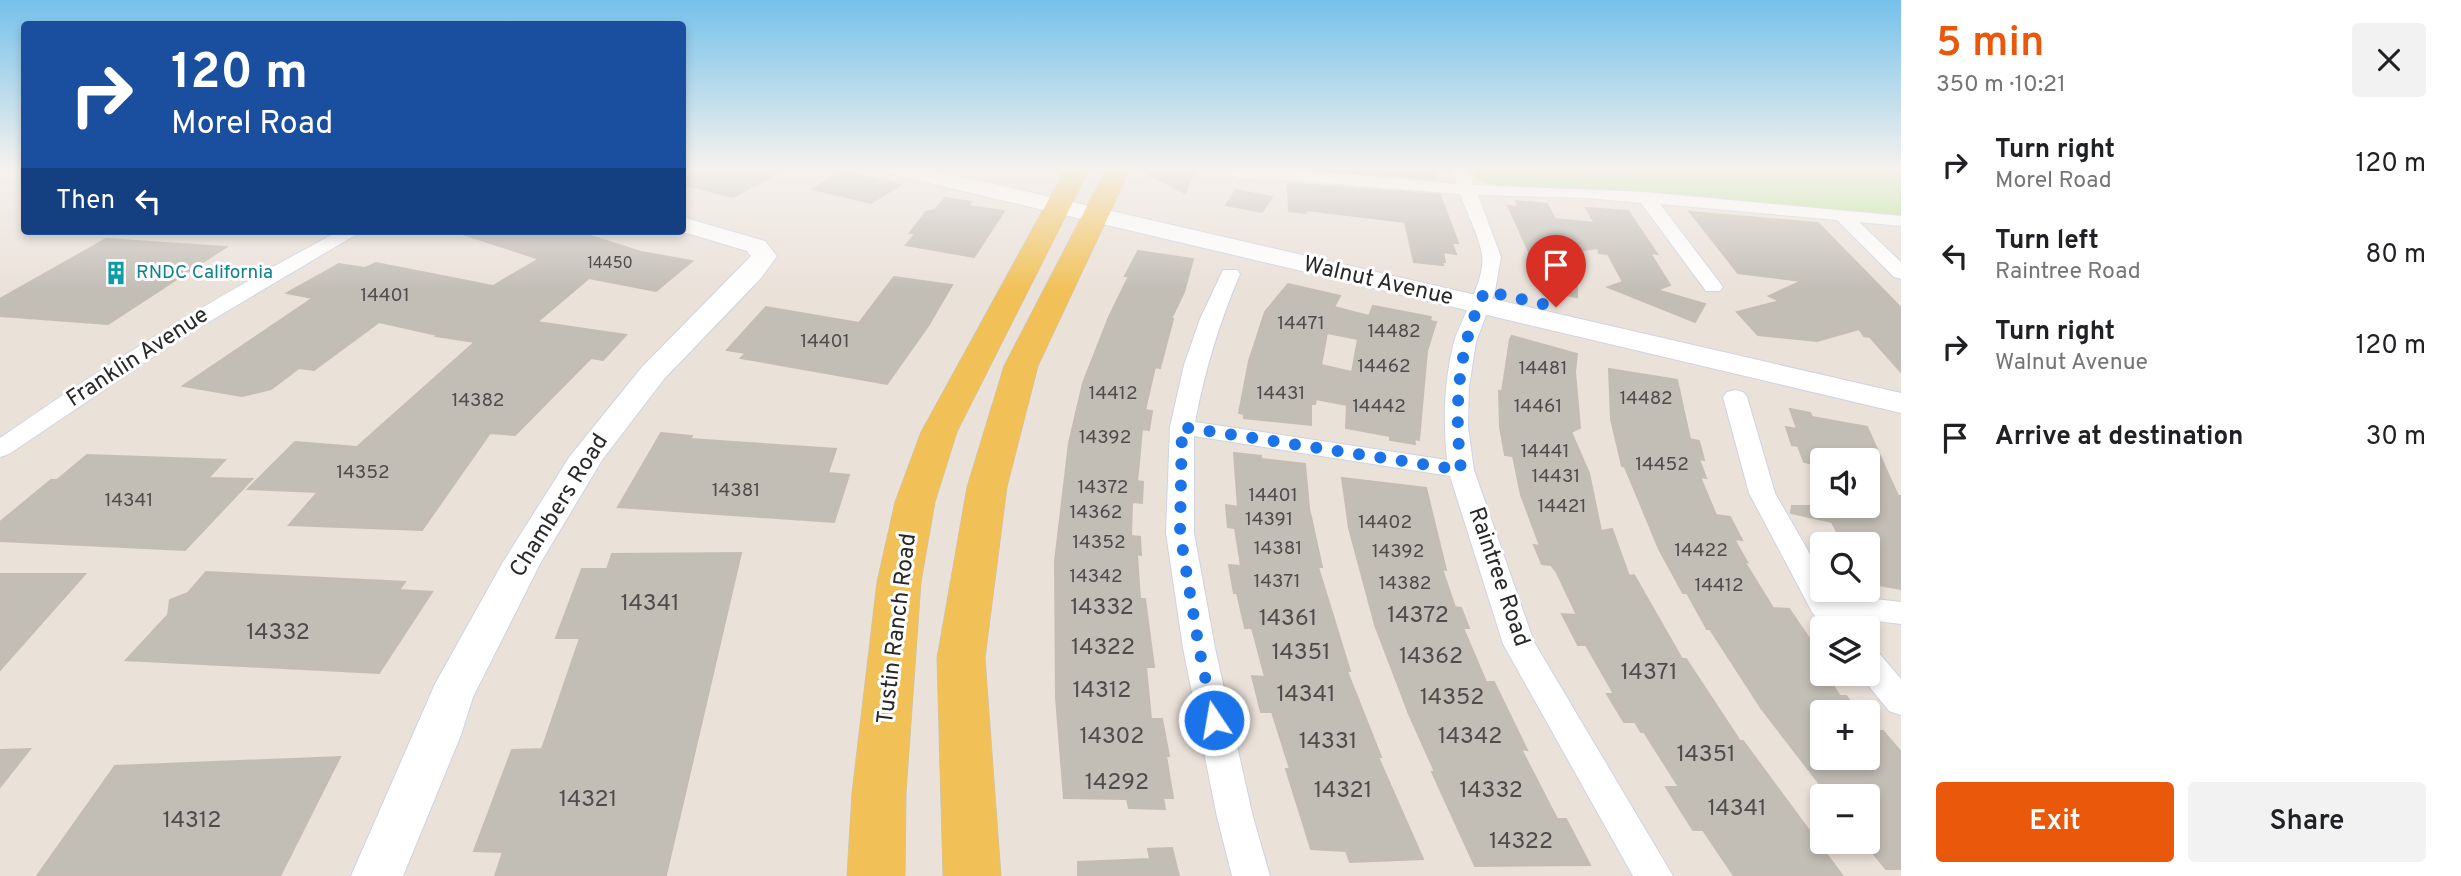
<!DOCTYPE html>
<meta charset="utf-8">
<style>
body{margin:0;font-family:Overpass,sans-serif;background:#f2f2f2;color:#202124;height:100vh;display:flex;flex-direction:column;font-size:26px;white-space:nowrap}
*{box-sizing:border-box;margin:0}
p{font-size:23px;color:#757577}
.icon{flex:none;width:38px;height:38px;fill:none;stroke:currentColor;stroke-width:2;stroke-linecap:round;stroke-linejoin:round}
.map{position:relative;flex:1;overflow:hidden}
.drawer{display:flex;flex-direction:column;background:#fff;width:560px}
.drawer>*{flex:none}
.top-card{position:absolute;left:21px;top:21px;width:665px;height:214px;border-radius:7px;box-shadow:0 4px 10px #0003;background:#1a4fa0;color:#fff;overflow:hidden}
.tools{position:absolute;left:1810px;top:448px;display:grid;gap:14px}
.tools a{display:grid;place-items:center;width:70px;height:70px;border-radius:7px;background:#fff;box-shadow:0 4px 10px #0003;font-size:35px}
.pin{position:absolute;display:grid;place-items:center;width:60px;height:60px;color:#fff;margin:-72px -30px;border-radius:50% 50% 50% 0;rotate:-45deg;box-shadow:0 0 7px #0007}
.pin .icon{rotate:45deg}
.me{position:absolute;width:77px;margin:-38px;rotate:348deg;stroke-linejoin:round;filter:drop-shadow(0 0 5px #0008)}
.turn{display:flex;align-items:center;gap:24px;height:147px;padding:0 35px;font-size:32px}
.turn .icon{width:91px;height:91px;stroke-width:2.5}
.turn b{display:block;font-size:49px;line-height:60px}
.then{display:flex;align-items:center;height:66px;padding:0 35px;background:#0003;gap:14px;font-size:26px}
.round{display:grid;place-items:center;flex:none;width:74px;height:74px;border-radius:7px;background:#f2f2f2}
.summary{display:flex;align-items:center;justify-content:space-between;height:119px;padding:0 35px}
h1{font-size:42px;font-weight:600;line-height:52px;color:#ea580c}
.primary-button{display:flex;gap:14px;margin-top:auto;padding:14px 35px}
.primary-button a{flex:1;height:80px;border-radius:7px;background:#ea580c;color:#fff;font-size:28px;font-weight:600;line-height:80px;text-align:center}
.primary-button a+a{background:#f2f2f2;color:#202124}
ul{padding:0;list-style:none}
li{display:flex;align-items:center;gap:21px;height:91px;padding:0 35px}
li div{flex:1}
li b{display:block;font-size:26px}
li em{font-style:normal}
main{display:flex;flex:1;min-height:0}
.map>svg:first-child{display:block}
.green{fill:#b5e294}
.building{fill:#c2bdb5;stroke:#c5bdb3;stroke-width:2;fill-rule:evenodd}
.lines{fill:none;stroke-linecap:round;stroke-linejoin:round}
.street-casing{stroke:#ced3e1;stroke-width:2}
.secondary-casing{stroke:#ced3e1;stroke-width:2}
.primary-casing{stroke:#c3c3c3;stroke-width:1}
.street{fill:#fff;fill-rule:evenodd}
.secondary{fill:#fff;fill-rule:evenodd}
.primary{fill:#f1c157;fill-rule:evenodd}
.route{stroke:#1a73e8;stroke-width:12;stroke-dasharray:0 21.6}
.labels{text-anchor:middle;dominant-baseline:central;stroke-width:6;stroke-linejoin:round;paint-order:stroke}
.far-number-label{font-size:16px;fill:#4e4d4b}
.far-culture-label{font-size:19px;fill:#0d838f;stroke:#fff;text-anchor:start}
.number-label{font-size:19px;fill:#4e4d4b}
.street-label{font-size:23px;fill:#282828;stroke:#fff}
.near-number-label{font-size:23px;fill:#4e4d4b}
</style>
<main>
<div class="map">
<svg width="1901" height="876" viewBox="0 0 1901 876">
<rect width="100%" height="100%" fill="#eae1d9"/>
<polygon class="green" points="1473,168 1901,168 1901,216 1600,190 1491,185 1477,179"/>
<g class="building">
<polygon points="701,168 787,168 733,197 682,184 682,178"/>
<polygon points="1137,168 1195,168 1185,193"/>
<polygon points="1296,168 1430,168 1435,179 1336,171"/>
<polygon points="842,171 900,185 871,203 813,189"/>
<polygon points="1288,183 1440,195 1458,243 1452,243 1456,254 1443,252 1445,262 1442,261 1443,265 1414,262 1405,222 1306,210 1306,213 1289,211"/>
<polygon points="1236,190 1272,197 1262,212 1226,205"/>
<polygon points="945,198 971,202 968,206 1004,211 974,257 906,245 916,233 910,233 926,212 935,210"/>
<polygon points="1516,201 1547,204 1555,219 1595,223 1586,208 1628,211 1657,254 1650,253 1670,285 1657,290 1705,304 1695,322 1608,287 1623,282 1608,254 1599,253 1598,248 1577,251 1577,297 1549,292 1547,278 1534,276 1529,252 1508,206 1518,207"/>
<polygon points="1690,212 1818,223 1901,308 1901,372 1870,337 1864,336 1859,329 1817,341 1758,335 1737,312 1780,301 1769,296 1802,281 1738,273"/>
<polygon points="464,231 575,231 641,252 692,261 656,291 589,278 537,322 626,335 603,360 591,358 515,435 490,433 422,530 289,525 318,492 248,489 295,442 357,447 475,342 436,336 437,335 379,322 314,370 299,368 271,389 242,396 183,386 313,298 287,293 339,264 365,268 376,263 493,286 539,259 463,234"/>
<polygon points="106,239 226,247 108,324 0,316 0,299"/>
<polygon points="1138,251 1193,259 1184,292 1171,319 1173,319 1160,368 1155,367 1145,410 1152,411 1149,430 1142,429 1139,462 1137,481 1143,482 1142,503 1132,502 1131,536 1140,537 1141,555 1137,554 1140,599 1145,599 1154,667 1146,667 1151,719 1162,719 1169,756 1166,756 1173,798 1163,798 1165,809 1129,808 1127,799 1064,798 1056,698 1055,561 1069,443 1083,383 1109,317 1129,276 1125,276"/>
<polygon points="894,277 952,285 928,326 887,384 741,358 746,353 727,350 766,307 859,323"/>
<path d="M1288,284L1340,296L1334,307L1369,316L1373,306L1431,317L1430,321L1436,322L1427,351L1419,440L1414,439L1415,444L1390,440V436L1346,428L1347,405L1316,399L1315,404H1311V425L1244,418V414L1239,413L1249,361L1265,312ZM1327,333L1358,339L1352,372L1321,365Z"/>
<polygon points="1512,336 1577,354 1575,372 1580,428 1571,432 1589,473 1601,531 1612,529 1629,576 1634,575 1682,659 1686,659 1740,741 1743,741 1842,875 1734,876 1703,830 1693,830 1666,787 1679,787 1644,732 1641,732 1635,722 1624,722 1607,694 1614,694 1586,645 1578,645 1562,614 1577,615 1557,573 1551,565 1542,564 1534,545 1540,546 1521,495 1513,456 1505,455 1500,427 1499,391 1502,392 1510,339"/>
<polygon points="1609,369 1677,380 1690,439 1699,441 1704,460 1699,459 1706,478 1700,477 1716,515 1730,517 1742,540 1734,539 1747,562 1744,561 1773,608 1789,609 1822,657 1822,674 1825,674 1840,696 1846,696 1859,712 1822,712 1822,758 1867,758 1867,731 1883,731 1901,752 1901,869 1886,869 1867,846 1867,796 1829,796 1761,708 1710,629 1707,629 1687,593 1683,593 1659,549 1625,467 1622,466 1611,419"/>
<polygon points="1790,409 1810,413 1812,417 1867,427 1898,496 1901,496 1901,589 1873,584 1867,576 1867,544 1843,544 1832,522 1791,513 1792,506 1867,506 1867,460 1822,460 1822,466 1804,462 1798,446 1792,445 1786,427 1797,429"/>
<polygon points="661,433 692,436 690,439 836,449 828,473 849,475 834,522 618,507"/>
<polygon points="1234,453 1261,456 1261,459 1305,464 1309,508 1322,567 1318,567 1350,671 1347,671 1381,757 1378,757 1423,859 1350,862 1346,851 1311,849 1286,769 1290,769 1272,712 1261,712 1252,676 1265,677 1252,628 1245,628 1237,593 1234,593 1229,565 1241,566 1235,528 1228,527 1226,505 1238,507"/>
<polygon points="87,455 225,460 208,478 252,479 185,550 0,541 0,522 51,480 57,480"/>
<polygon points="1342,478 1426,488 1446,570 1442,569 1455,607 1461,608 1469,628 1463,628 1486,682 1494,682 1527,750 1521,749 1557,819 1566,819 1590,865 1475,866 1432,772 1435,772 1409,714 1375,625 1349,528"/>
<polygon points="741,553 666,875 495,876 503,852 474,851 512,750 542,749 580,638 556,638 582,569 607,569 612,554"/>
<polygon points="206,572 405,582 399,590 432,592 379,673 126,660 168,615 170,600 188,593"/>
<polygon points="0,574 85,574 0,670"/>
<polygon points="30,749 0,787 0,750"/>
<polygon points="340,757 280,876 37,876 115,766"/>
<polygon points="1172,848 1179,876 1078,876 1078,862 1150,859 1148,849"/>
</g>
<g class="lines">
<g class="street-casing">
<g id="street">
<path d="M1451,168H1467L1474,185L1645,192L1901,216V226L1859,222L1901,262V279L1894,277L1837,220L1660,204L1723,287L1720,291H1706L1641,203L1588,198L1478,195L1501,257L1495,291L1476,342L1469,387L1468,427L1474,470L1534,642L1673,876H1633L1503,644L1450,476L1194,436V533L1215,648L1253,817L1270,876H1232L1217,817L1183,648L1166,533L1170,427L1184,365L1200,319L1223,270H1237L1240,274C1219,323 1205,370 1195,422L1447,460C1443,421 1444,380 1454,342C1461,319 1486,279 1482,255C1479,235 1467,214 1460,194L1291,180L1237,179L1229,174C1242,161 1426,182 1457,184Z"/>
<path d="M339,231H362L180,339L9,454L0,457V438C109,362 222,293 339,231Z"/>
<polygon points="1735,390 1743,392 1747,397 1775,493 1822,575 1822,590 1830,590 1832,594 1901,602 1901,624 1851,618 1857,628 1825,628 1812,612 1749,493 1723,397 1727,392"/>
<polygon points="1867,649 1878,652 1901,679 1901,715 1889,711 1859,674 1867,674"/>
</g>
</g>
<g class="secondary-casing">
<g id="secondary">
<polygon points="885,168 925,168 1901,393 1901,413 896,175 888,173"/>
<polygon points="682,217 765,241 777,256 761,278 664,379 602,460 541,562 473,697 461,735 403,876 351,876 435,684 503,562 570,456 642,367 751,256 747,251 680,231 682,231"/>
</g>
</g>
<g class="primary-casing">
<g id="primary">
<polygon points="1066,168 1090,168 957,432 935,502 921,582 906,793 905,876 847,876 852,793 877,582 895,502 921,432"/>
<polygon points="1107,168 1131,168 1038,366 1007,487 985,658 1001,876 943,876 937,658 967,487 1004,366"/>
</g>
</g>
<use href="#street" class="street"/>
<use href="#secondary" class="secondary"/>
<use href="#primary" class="primary"/>
</g>
<linearGradient id="sky" x2="0" y2="1"><stop stop-color="#75c1eb"/><stop offset="0.58" stop-color="#f6f2ee"/><stop offset="1" stop-color="#f6f2ee" stop-opacity="0"/></linearGradient>
<rect width="1901" height="291" fill="url(#sky)"/>
<g class="lines">
<path class="route" d="M1214,720L1199,648L1180,533L1182,427L1461,470C1454,407 1457,349 1485,291L1556,307"/>
</g>
<defs>
<g id="building-bare" transform="scale(1.89)"><path d="M-4-6H4V6H1V3H-1V6H-4ZM-2.5-4.3h1.7v1.8h-1.7ZM.8-4.3h1.7v1.8H.8ZM-2.5-1h1.7V.8h-1.7ZM.8-1h1.7V.8H.8Z" fill="#0f9aa8" stroke="#fff" stroke-width="2.5" paint-order="stroke"/></g>
</defs>
<g fill-rule="evenodd">
<use href="#building-bare" x="116" y="273"/>
</g>
<g class="labels">
<g class="far-number-label">
<text x="610" y="264">14450</text>
</g>
<g class="far-culture-label">
<text x="136" y="273">RNDC California</text>
</g>
<g class="number-label">
<text x="385" y="296">14401</text>
<text x="1301" y="324">14471</text>
<text x="1394" y="332">14482</text>
<text x="825" y="342">14401</text>
<text x="1384" y="367">14462</text>
<text x="1543" y="369">14481</text>
<text x="1113" y="394">14412</text>
<text x="1281" y="394">14431</text>
<text x="1646" y="399">14482</text>
<text x="478" y="401">14382</text>
<text x="1379" y="407">14442</text>
<text x="1538" y="407">14461</text>
<text x="1105" y="438">14392</text>
<text x="1545" y="452">14441</text>
<text x="1662" y="465">14452</text>
<text x="363" y="473">14352</text>
<text x="1556" y="477">14431</text>
<text x="1103" y="488">14372</text>
<text x="736" y="491">14381</text>
<text x="1273" y="496">14401</text>
<text x="129" y="501">14341</text>
<text x="1562" y="507">14421</text>
<text x="1096" y="513">14362</text>
<text x="1269" y="520">14391</text>
<text x="1385" y="523">14402</text>
<text x="1099" y="543">14352</text>
<text x="1278" y="549">14381</text>
<text x="1701" y="551">14422</text>
<text x="1398" y="552">14392</text>
<text x="1096" y="577">14342</text>
<text x="1277" y="582">14371</text>
<text x="1405" y="584">14382</text>
<text x="1719" y="586">14412</text>
</g>
<g class="street-label">
<text transform="translate(1378 282) rotate(13)">Walnut Avenue</text>
<text transform="translate(138 358) rotate(-33)">Franklin Avenue</text>
<text transform="translate(560 506) rotate(-58)">Chambers Road</text>
<text transform="translate(1498 577) rotate(71)">Raintree Road</text>
<text transform="translate(898 629) rotate(-83)">Tustin Ranch Road</text>
</g>
<g class="near-number-label">
<text x="650" y="604">14341</text>
<text x="1102" y="608">14332</text>
<text x="1418" y="616">14372</text>
<text x="1288" y="619">14361</text>
<text x="278" y="633">14332</text>
<text x="1103" y="648">14322</text>
<text x="1301" y="653">14351</text>
<text x="1431" y="657">14362</text>
<text x="1649" y="673">14371</text>
<text x="1102" y="691">14312</text>
<text x="1306" y="695">14341</text>
<text x="1452" y="698">14352</text>
<text x="1112" y="737">14302</text>
<text x="1470" y="737">14342</text>
<text x="1328" y="742">14331</text>
<text x="1706" y="755">14351</text>
<text x="1117" y="783">14292</text>
<text x="1343" y="791">14321</text>
<text x="1491" y="791">14332</text>
<text x="588" y="800">14321</text>
<text x="1737" y="809">14341</text>
<text x="192" y="821">14312</text>
<text x="1521" y="842">14322</text>
</g>
</g>
</svg>
<div class="tools">
<a><svg class="icon" aria-label="sound" viewBox="0 0 24 24"><path d="M4 9h4l5-4v14l-5-4H4zM17 9q2 3 0 6"/></svg></a>
<a><svg class="icon" aria-label="search" viewBox="0 0 24 24"><circle cx="10" cy="10" r="6"/><path d="M15 15l6 6"/></svg></a>
<a><svg class="icon" aria-label="layers" viewBox="0 0 24 24"><path d="M12 4l9 5-9 5-9-5zM3 14l9 5 9-5"/></svg></a>
<a>+</a>
<a>−</a>
</div>
<div class="pin" style="left:1556px;top:307px;background:#d93025"><svg class="icon" aria-label="arrive" viewBox="0 0 24 24"><path d="M6 21V4h12l-3 4 3 4H6"/></svg></div>
<svg class="me" style="left:1214px;top:720px" viewBox="-20 -20 40 40"><circle r="17" fill="#1a73e8" stroke="#fff" stroke-width="3"/><path d="M0-11L8 9 0 5-8 9z" fill="#fff"/></svg>
<div class="top-card">
<div class="turn"><svg class="icon" aria-label="right" viewBox="0 0 24 24"><path d="M7 20v-9h11M14 6l5 5-5 5"/></svg><div><b>120 m</b>Morel Road</div></div>
<div class="then">Then<svg class="icon" aria-label="left" viewBox="0 0 24 24"><path d="M17 20v-9H6M10 6l-5 5 5 5"/></svg></div>
</div>
</div>
<section class="drawer">
<div class="summary"><div><h1>5 min</h1><p>350 m · 10:21</p></div><a class="round"><svg class="icon" aria-label="close" viewBox="0 0 24 24"><path d="M6 6l12 12M18 6L6 18"/></svg></a></div>
<ul>
<li><svg class="icon" aria-label="right" viewBox="0 0 24 24"><path d="M7 20v-9h11M14 6l5 5-5 5"/></svg><div><b>Turn right</b><p>Morel Road</p></div><em>120 m</em></li>
<li><svg class="icon" aria-label="left" viewBox="0 0 24 24"><path d="M17 20v-9H6M10 6l-5 5 5 5"/></svg><div><b>Turn left</b><p>Raintree Road</p></div><em>80 m</em></li>
<li><svg class="icon" aria-label="right" viewBox="0 0 24 24"><path d="M7 20v-9h11M14 6l5 5-5 5"/></svg><div><b>Turn right</b><p>Walnut Avenue</p></div><em>120 m</em></li>
<li><svg class="icon" aria-label="arrive" viewBox="0 0 24 24"><path d="M6 21V4h12l-3 4 3 4H6"/></svg><div><b>Arrive at destination</b></div><em>30 m</em></li>
</ul>
<div class="primary-button"><a>Exit</a><a>Share</a></div>
</section>
</main>
